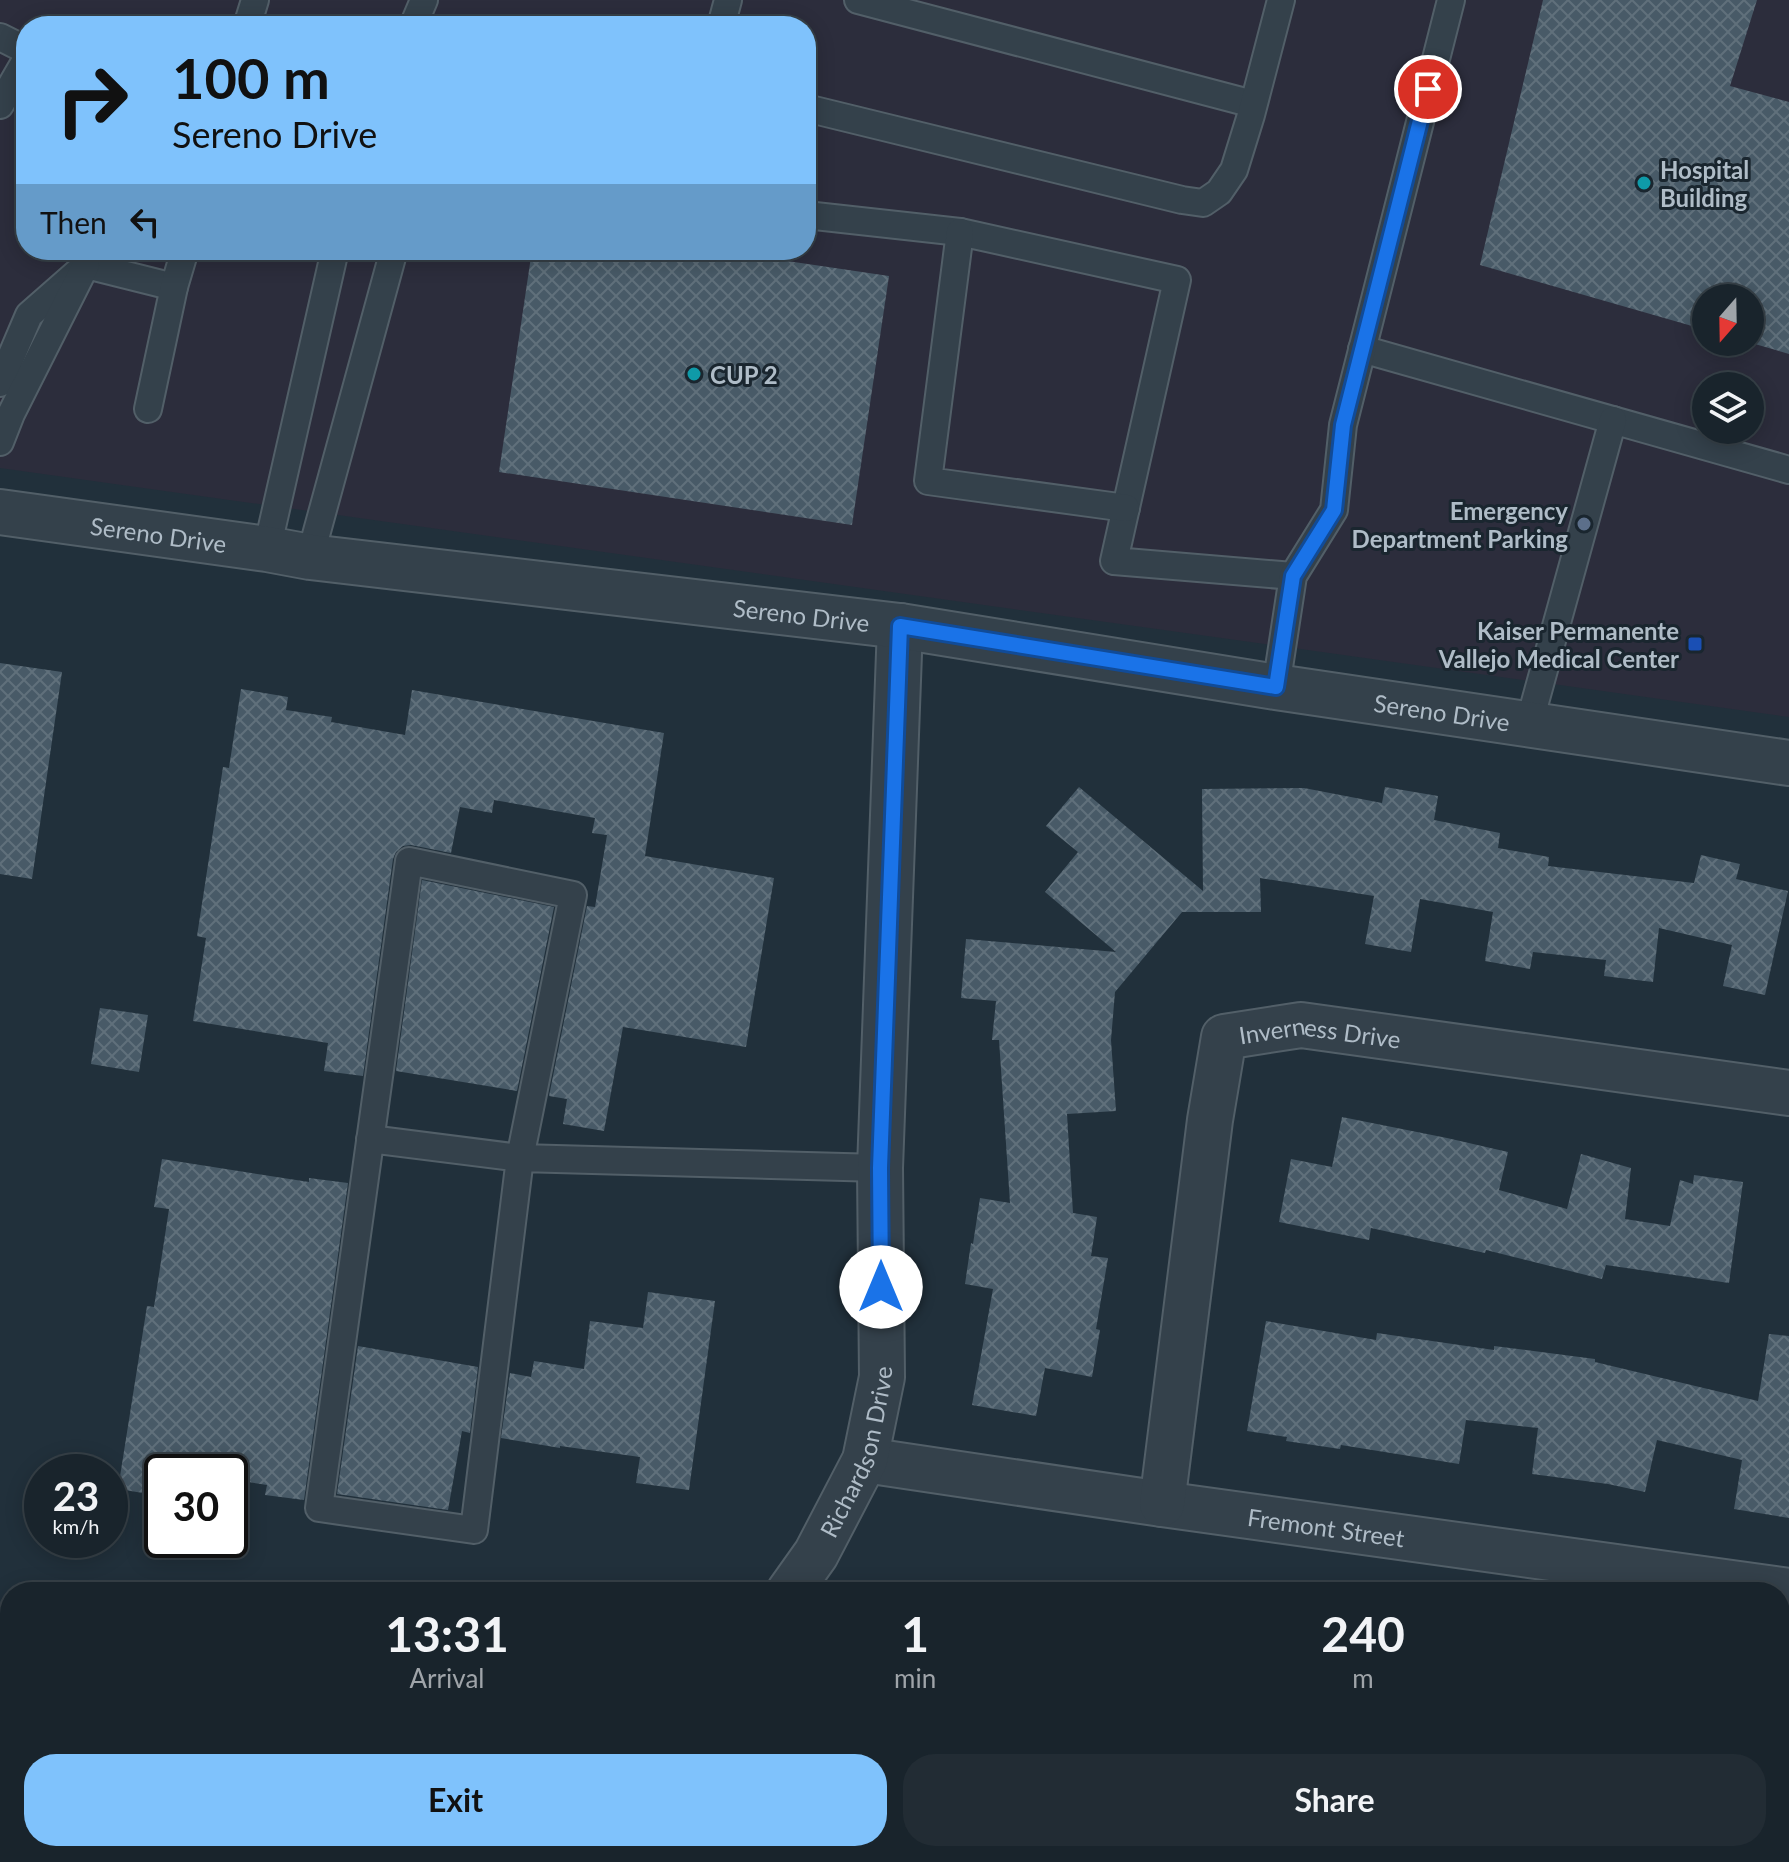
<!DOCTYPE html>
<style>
body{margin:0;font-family:Lato,sans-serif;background:#222c34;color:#f1f3f6;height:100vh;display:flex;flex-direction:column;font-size:30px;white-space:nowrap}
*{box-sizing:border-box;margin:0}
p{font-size:26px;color:#9fa4a9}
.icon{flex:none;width:44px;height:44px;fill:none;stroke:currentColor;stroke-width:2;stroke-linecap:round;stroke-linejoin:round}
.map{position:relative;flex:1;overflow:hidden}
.details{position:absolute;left:0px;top:1582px;width:1790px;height:280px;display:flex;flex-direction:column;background:#19242c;border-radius:32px 32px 0 0;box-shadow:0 4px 20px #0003,0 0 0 2px #374148}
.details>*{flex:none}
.banner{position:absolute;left:16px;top:16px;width:800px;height:244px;border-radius:32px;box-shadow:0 4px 20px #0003,0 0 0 2px #374148;background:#7fc2fc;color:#111;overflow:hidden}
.needle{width:52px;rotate:200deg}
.buttons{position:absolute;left:1692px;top:284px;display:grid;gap:16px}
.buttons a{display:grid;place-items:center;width:72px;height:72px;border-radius:50%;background:#19242c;box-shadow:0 4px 20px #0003,0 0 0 2px #374148;font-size:40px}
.speed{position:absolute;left:24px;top:1454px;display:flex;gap:16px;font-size:40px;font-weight:700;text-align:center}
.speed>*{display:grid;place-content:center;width:104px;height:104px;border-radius:50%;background:#19242c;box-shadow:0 4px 20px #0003,0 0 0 2px #374148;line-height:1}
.speed small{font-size:20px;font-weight:400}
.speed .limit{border:4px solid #111;border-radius:12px;background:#fff;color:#111}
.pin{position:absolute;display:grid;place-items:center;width:68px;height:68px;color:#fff;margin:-34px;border:4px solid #fff;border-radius:50%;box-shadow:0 2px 8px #0007}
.me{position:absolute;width:88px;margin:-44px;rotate:0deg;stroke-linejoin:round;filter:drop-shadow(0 0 6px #0008)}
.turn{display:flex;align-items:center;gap:28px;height:168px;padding:0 24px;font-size:36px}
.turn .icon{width:104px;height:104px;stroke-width:2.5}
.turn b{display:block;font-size:56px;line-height:68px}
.then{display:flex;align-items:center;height:76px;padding:0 24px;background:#0003;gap:16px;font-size:30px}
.eta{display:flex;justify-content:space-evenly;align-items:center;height:136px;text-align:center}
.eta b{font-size:48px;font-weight:700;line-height:56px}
.action{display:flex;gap:16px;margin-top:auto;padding:16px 24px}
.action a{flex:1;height:92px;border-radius:32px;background:#7fc2fc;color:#111;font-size:32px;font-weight:700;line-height:92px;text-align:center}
.action a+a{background:#222c34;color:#f1f3f6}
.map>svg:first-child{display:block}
.medical{fill:#2c2d3c;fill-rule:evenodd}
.building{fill:url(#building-cross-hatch)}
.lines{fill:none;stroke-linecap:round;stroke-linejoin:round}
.service-casing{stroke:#525f68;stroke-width:30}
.minor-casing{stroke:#525f68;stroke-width:48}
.tertiary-casing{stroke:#525f68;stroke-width:48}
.service{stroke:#34414b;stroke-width:26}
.minor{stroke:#34414b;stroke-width:44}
.tertiary{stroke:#34414b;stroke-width:44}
.route-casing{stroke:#114b97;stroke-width:20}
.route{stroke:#1a73e8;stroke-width:14}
.culture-dot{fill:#0f9aa8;stroke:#1a262f;stroke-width:3}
.service-dot{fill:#5c6f8a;stroke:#1a262f;stroke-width:3}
.transit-dot{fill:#1a4fb4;stroke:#1a262f;stroke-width:3}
.labels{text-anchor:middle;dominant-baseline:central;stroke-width:6;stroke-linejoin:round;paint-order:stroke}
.poi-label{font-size:24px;font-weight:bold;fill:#afbcc7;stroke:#1a262f;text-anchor:start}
.street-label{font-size:24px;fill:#afbcc7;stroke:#1a262f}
</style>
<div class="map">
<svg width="1789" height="1862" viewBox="0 0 1789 1862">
<defs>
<pattern id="building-cross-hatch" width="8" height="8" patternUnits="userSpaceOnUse" patternTransform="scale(2)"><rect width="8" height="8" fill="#485a67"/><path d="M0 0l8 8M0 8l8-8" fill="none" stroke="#60707b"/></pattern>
</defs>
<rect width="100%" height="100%" fill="#21303b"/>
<path class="medical" d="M0,0H1789V717L0,468ZM26,26H806V250H26ZM1706,298H1750V342H1706ZM1706,386H1750V430H1706Z"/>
<g class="building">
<polygon points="1543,0 1757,0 1730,86 1789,102 1789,354 1748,342 1750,342 1750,298 1706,298 1706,330 1480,265"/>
<polygon points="532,250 712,250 889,276 852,525 499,472"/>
<polygon points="0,663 62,672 32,879 0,874"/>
<polygon points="241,689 288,697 286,710 332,717 331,722 405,735 412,690 664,733 645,856 774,878 746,1047 623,1027 604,1131 563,1124 567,1099 549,1096 587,906 595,907 607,835 592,833 595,818 494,800 492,813 460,807 451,853 411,845 403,846 396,852 393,859 363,1076 324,1071 328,1043 193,1021 206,938 197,936 223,767 229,768"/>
<polygon points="1079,787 1203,891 1202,789 1304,788 1382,803 1385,787 1438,796 1434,820 1500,833 1498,848 1549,857 1548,866 1694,883 1701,855 1740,864 1736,879 1788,891 1765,995 1723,986 1732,945 1659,928 1653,982 1604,976 1606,960 1533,952 1530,969 1485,961 1493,912 1420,899 1411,952 1365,944 1374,896 1260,878 1261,912 1182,912 1115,992 1111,1040 1116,1111 1067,1114 1073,1213 1097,1217 1091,1256 1108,1258 1096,1329 1100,1330 1092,1377 1045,1368 1036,1416 972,1405 993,1289 965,1284 971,1243 973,1244 980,1198 1010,1203 999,1040 992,1040 996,1001 961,998 966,939 1116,952 1045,892 1078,852 1046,826"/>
<polygon points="422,880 554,907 517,1091 396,1071"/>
<polygon points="100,1008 148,1015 139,1072 91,1064"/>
<polygon points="1342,1117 1447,1138 1508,1152 1499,1190 1567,1209 1581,1154 1631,1168 1625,1219 1670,1226 1680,1180 1693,1184 1694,1175 1743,1182 1729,1283 1606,1265 1602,1279 1486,1250 1485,1253 1371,1228 1369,1240 1279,1222 1291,1159 1332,1167"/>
<polygon points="162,1159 309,1182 309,1178 348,1183 304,1500 265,1495 267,1485 230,1479 230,1472 184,1472 162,1469 162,1496 118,1489 147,1306 154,1307 169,1209 154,1207"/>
<polygon points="648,1292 715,1301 689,1490 636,1483 640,1457 560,1446 560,1448 501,1438 510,1373 531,1377 534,1361 584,1369 590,1321 643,1328"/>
<polygon points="1266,1321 1376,1340 1377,1333 1494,1350 1494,1346 1595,1359 1595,1362 1758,1401 1769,1334 1789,1336 1789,1518 1734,1509 1742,1460 1657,1440 1645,1492 1608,1484 1532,1474 1538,1428 1466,1420 1459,1464 1341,1445 1340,1449 1286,1441 1287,1437 1247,1431"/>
<polygon points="358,1346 478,1367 470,1433 462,1431 448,1510 337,1494"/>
</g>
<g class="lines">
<g class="service-casing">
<g id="service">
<polyline points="858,0 1253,104"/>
<polyline points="247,26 255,0"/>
<polyline points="413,26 424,0"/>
<polyline points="721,26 728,0"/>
<polyline points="0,37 26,50"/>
<polyline points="0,105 26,60"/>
<polyline points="806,108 1182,200 1203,203 1219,192 1234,170 1251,115 1281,0"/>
<polyline points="806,215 960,232 1177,280 1114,561 1293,576"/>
<polyline points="960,232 928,481 1126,508"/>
<polyline points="86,265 174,287"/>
<polyline points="1362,349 1789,470"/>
<polyline points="0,383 29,315 78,272"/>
<polyline points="148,409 174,287 185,250"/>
<polyline points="0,442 11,414 86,265"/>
<polyline points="267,549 335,250"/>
<polyline points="310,557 394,250"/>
<polyline points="1276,687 1293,576 1334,510 1343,425 1451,0"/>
<polyline points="1529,724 1613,420"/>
<polyline points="370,1139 520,1158 573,895 409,861 319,1508 474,1530 520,1158 880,1168"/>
</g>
</g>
<g class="minor-casing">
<g id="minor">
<path id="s1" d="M865,1460L1162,1504L1789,1591"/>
<path id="s2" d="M1162,1504L1210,1120L1224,1037L1301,1025L1789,1093"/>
<path id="s3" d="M789,1592L816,1554L865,1460L882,1377L880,1168L900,626"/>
<polyline points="0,1763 10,1762"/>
<polyline points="457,1852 487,1862"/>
<polyline points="35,1862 36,1852"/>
<polyline points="597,1862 602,1852"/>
</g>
</g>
<g class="tertiary-casing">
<g id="tertiary">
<path id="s4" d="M0,512L267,549L310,557L900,626L1276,687L1789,763"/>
</g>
</g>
<use href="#service" class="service"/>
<use href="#minor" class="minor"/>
<use href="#tertiary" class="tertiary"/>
</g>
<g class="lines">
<g class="route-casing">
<polyline id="route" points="881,1287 880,1168 900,626 1276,687 1293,576 1334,510 1343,425 1428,89"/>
</g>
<use href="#route" class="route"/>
</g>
<g class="culture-dot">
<circle cx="1644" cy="183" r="8"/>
<circle cx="694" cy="374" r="8"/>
</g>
<circle class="service-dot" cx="1584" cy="524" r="8"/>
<rect class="transit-dot" x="1687" y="636" width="16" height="16" rx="4"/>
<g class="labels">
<g class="poi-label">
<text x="1660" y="169">Hospital<tspan x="1660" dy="28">Building</tspan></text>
<text x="710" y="374">CUP 2</text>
<text x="1568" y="510" text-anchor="end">Emergency<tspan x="1568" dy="28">Department Parking</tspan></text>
<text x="1679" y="630" text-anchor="end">Kaiser Permanente<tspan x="1679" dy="28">Vallejo Medical Center</tspan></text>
</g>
<g class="street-label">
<text stroke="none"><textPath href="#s4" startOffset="160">Sereno Drive</textPath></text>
<text stroke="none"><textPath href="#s4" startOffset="808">Sereno Drive</textPath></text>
<text stroke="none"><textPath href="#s4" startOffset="1456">Sereno Drive</textPath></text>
<text stroke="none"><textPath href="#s2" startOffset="568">Inverness Drive</textPath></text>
<text stroke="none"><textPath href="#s3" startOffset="158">Richardson Drive</textPath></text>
<text stroke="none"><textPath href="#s1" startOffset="466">Fremont Street</textPath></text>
</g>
</g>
</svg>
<div class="buttons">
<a><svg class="needle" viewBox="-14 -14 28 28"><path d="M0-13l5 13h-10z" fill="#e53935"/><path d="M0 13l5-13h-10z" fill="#9fa4a9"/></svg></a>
<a><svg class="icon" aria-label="layers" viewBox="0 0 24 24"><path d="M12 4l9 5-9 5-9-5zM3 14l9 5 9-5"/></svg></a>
</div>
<div class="speed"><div>23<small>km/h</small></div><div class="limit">30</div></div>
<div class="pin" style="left:1428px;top:89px;background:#d93025"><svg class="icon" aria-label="arrive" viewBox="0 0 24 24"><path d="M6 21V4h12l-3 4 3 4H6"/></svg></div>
<svg class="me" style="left:881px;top:1287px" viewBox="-20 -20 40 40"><circle r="19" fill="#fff"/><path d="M0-13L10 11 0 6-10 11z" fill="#1a73e8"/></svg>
<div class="banner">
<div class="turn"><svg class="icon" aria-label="right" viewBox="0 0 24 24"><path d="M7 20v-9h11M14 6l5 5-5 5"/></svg><div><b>100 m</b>Sereno Drive</div></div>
<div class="then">Then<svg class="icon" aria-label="left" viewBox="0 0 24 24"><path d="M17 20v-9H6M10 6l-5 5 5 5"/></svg></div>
</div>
<section class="details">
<div class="eta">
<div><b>13:31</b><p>Arrival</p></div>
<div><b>1</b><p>min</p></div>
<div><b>240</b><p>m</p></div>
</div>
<div class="action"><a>Exit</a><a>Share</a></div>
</section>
</div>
